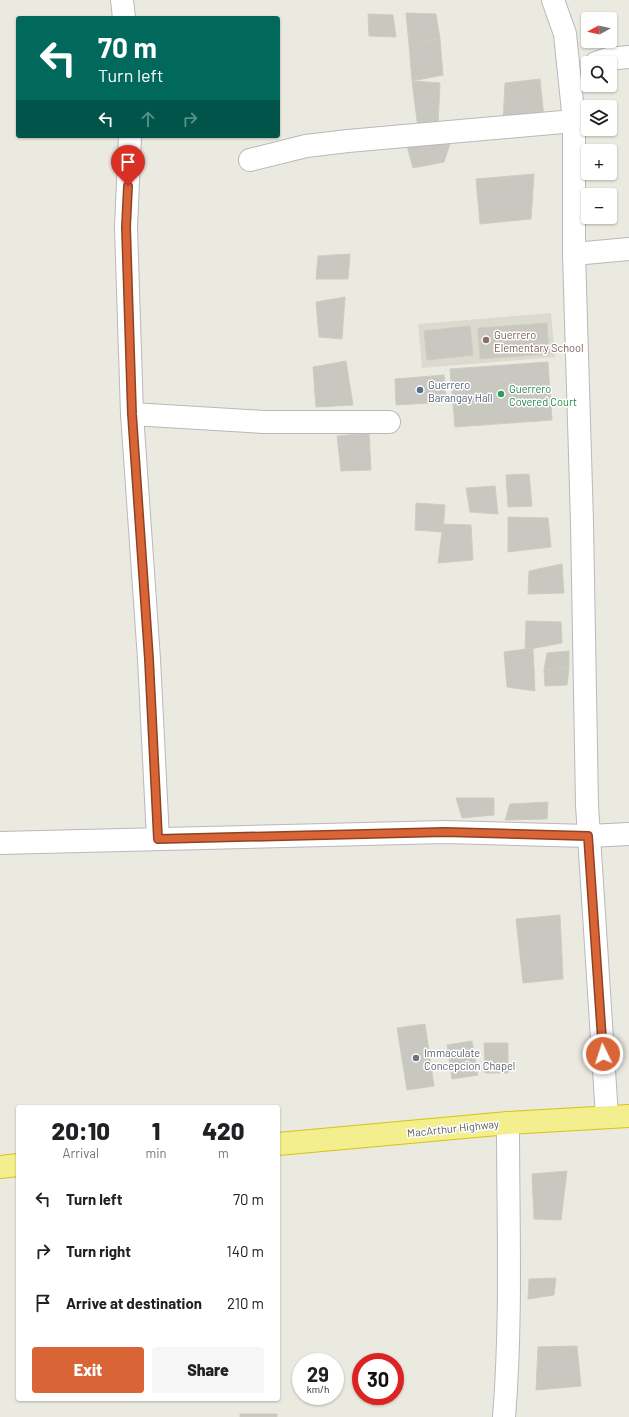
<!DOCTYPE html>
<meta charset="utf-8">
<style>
body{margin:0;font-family:Barlow,sans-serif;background:#f6f6f6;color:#202124;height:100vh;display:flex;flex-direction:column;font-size:15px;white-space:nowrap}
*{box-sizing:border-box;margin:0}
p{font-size:13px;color:#757577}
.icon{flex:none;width:22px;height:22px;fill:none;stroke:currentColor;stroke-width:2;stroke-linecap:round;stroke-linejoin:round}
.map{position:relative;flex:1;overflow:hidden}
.drawer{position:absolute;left:16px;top:1105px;width:264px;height:296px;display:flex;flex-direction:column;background:#fff;border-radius:4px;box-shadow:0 1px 3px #0004}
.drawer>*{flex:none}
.hud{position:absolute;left:16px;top:16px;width:264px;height:122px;border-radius:4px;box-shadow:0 1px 3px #0004;background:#00695c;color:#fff;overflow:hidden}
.needle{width:26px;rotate:262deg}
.fabs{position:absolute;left:581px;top:12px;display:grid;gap:8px}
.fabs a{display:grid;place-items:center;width:36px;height:36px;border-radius:4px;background:#fff;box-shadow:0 1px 3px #0004;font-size:20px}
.speed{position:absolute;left:292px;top:1353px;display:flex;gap:8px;font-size:20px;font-weight:700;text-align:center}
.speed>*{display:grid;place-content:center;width:52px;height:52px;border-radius:50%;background:#fff;box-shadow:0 1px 3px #0004;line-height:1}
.speed small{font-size:10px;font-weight:400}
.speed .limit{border:6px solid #d22;background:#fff;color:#111}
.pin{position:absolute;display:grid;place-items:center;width:34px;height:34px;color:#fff;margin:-41px -17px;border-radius:50% 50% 50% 0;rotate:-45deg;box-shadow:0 0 4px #0007}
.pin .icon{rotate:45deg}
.me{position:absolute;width:44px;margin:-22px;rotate:356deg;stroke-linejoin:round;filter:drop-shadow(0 0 3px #0008)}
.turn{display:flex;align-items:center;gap:14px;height:84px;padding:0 16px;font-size:18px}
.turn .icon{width:52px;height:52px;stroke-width:2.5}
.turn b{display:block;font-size:28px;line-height:34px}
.lanes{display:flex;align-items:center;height:38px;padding:0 16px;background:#0003;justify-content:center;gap:20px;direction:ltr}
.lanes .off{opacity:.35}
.eta{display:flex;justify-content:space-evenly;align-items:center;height:68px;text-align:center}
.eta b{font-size:24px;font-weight:800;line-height:28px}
.primary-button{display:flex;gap:8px;margin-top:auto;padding:8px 16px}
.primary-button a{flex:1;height:46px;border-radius:4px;background:#d96537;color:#fff;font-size:16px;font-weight:800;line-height:46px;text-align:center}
.primary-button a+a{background:#f6f6f6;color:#202124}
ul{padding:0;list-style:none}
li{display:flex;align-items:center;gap:12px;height:52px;padding:0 16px}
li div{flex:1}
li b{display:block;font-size:15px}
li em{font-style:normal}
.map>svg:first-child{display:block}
.education{fill:#dadace}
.building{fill:#c8c7c0;stroke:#cecdbf}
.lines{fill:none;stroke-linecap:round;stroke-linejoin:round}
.minor-casing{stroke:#b8b8be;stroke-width:24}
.highway-casing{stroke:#d8c213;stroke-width:24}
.minor{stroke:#fff;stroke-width:22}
.highway{stroke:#f3ee8e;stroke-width:22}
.route-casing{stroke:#8d4224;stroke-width:10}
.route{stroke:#d96537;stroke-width:7}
.education-dot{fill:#8d6e63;stroke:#fff;stroke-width:1.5}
.service-dot{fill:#5c6f8a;stroke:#fff;stroke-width:1.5}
.leisure-dot{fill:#2e9e5b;stroke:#fff;stroke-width:1.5}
.worship-dot{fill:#6b7280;stroke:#fff;stroke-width:1.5}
.labels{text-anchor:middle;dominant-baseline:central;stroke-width:3;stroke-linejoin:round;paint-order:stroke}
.education-label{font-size:11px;fill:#785e54;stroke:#fff;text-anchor:start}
.service-label{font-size:11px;fill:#4e5e75;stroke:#fff;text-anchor:start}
.leisure-label{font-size:11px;fill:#27864d;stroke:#fff;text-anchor:start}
.worship-label{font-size:11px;fill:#5b616d;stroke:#fff;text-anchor:start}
.street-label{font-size:11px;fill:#595a60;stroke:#fff}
</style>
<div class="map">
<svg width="629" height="1417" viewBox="0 0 629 1417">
<rect width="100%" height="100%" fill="#ebeae0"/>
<polygon class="education" points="551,313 555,357 422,368 418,324"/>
<g class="building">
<polygon points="406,13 436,14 440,39 409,44"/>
<polygon points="368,14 393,15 396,37 369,36"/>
<polygon points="440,39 443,75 412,81 409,44"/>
<polygon points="540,79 544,118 503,122 505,83"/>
<polygon points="412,81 440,83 438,125 418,128"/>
<polygon points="450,144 444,162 413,168 407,146"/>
<polygon points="534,174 531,219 480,224 476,179"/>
<polygon points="350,254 348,279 316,279 318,256"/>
<polygon points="345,297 342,339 319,337 316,302"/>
<polygon points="547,323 549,354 480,359 478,328"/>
<polygon points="470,326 473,355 427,360 424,331"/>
<polygon points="346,361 353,405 316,407 313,367"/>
<polygon points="548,362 552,420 455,427 450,369"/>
<polygon points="444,375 446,402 396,405 395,379"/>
<polygon points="369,433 371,470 341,471 337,436"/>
<polygon points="529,474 532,506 508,507 506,475"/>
<polygon points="495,486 498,514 470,512 466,488"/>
<polygon points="416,503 445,505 443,532 415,530"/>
<polygon points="508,517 548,518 551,547 508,552"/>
<polygon points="443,524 471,525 473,560 438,563"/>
<polygon points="562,564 564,593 528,594 529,571"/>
<polygon points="526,621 561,622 562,643 525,650"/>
<polygon points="533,648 535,691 507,687 504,652"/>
<polygon points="569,651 569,668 544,670 547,653"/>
<polygon points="569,668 567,685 545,686 544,670"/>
<polygon points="456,798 494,798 494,815 462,818"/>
<polygon points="548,802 547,819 505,820 510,804"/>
<polygon points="560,915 563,979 523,983 516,919"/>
<polygon points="425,1024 434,1086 407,1090 397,1028"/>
<polygon points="472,1041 478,1075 452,1079 447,1045"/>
<polygon points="484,1043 508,1043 508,1073 485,1073"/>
<polygon points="567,1171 561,1220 534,1219 532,1174"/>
<polygon points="556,1278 554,1295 528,1299 529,1279"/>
<polygon points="577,1346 581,1386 536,1390 538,1347"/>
<rect x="240" y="1414" width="37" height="3"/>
</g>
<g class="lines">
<g class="minor-casing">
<g id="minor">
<polyline points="122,0 124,18"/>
<polyline points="553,0 565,34 574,121 574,254 582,522 587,805 607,1117"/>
<polyline points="596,63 608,59 629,57"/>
<polyline points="130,136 126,227 132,414 149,659 158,839"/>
<polyline points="250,160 306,146 348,141 574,121"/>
<polyline points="574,254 629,249"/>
<polyline points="132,414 264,422 389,422"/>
<polyline points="0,843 445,832 588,836 629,834"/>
<path d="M504,1417C512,1319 508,1221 508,1123"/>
</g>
</g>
<g class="highway-casing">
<g id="highway">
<polyline points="278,1144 508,1123 629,1116"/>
<polyline points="0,1167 18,1165"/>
</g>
</g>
<use href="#minor" class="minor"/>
<use href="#highway" class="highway"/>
</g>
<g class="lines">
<g class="route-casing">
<polyline id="route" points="128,186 126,227 132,414 149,659 158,839 445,832 588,836 603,1054"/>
</g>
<use href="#route" class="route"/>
</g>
<circle class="education-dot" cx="486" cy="340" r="4"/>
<circle class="service-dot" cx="420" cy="390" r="4"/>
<circle class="leisure-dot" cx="501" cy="394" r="4"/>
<circle class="worship-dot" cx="416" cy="1058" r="4"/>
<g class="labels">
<g class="education-label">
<text x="494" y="334">Guerrero<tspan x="494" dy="13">Elementary School</tspan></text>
</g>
<g class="service-label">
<text x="428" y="384">Guerrero<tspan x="428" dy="13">Barangay Hall</tspan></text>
</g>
<g class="leisure-label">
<text x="509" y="388">Guerrero<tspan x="509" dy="13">Covered Court</tspan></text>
</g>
<g class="worship-label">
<text x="424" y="1052">Immaculate<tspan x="424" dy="13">Concepcion Chapel</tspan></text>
</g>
<g class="street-label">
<text transform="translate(453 1128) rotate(-6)">MacArthur Highway</text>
</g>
</g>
</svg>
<div class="fabs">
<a><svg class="needle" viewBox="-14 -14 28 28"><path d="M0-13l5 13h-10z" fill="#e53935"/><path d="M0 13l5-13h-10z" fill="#757577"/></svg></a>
<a><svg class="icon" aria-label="search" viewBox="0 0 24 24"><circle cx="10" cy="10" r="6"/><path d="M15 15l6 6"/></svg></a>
<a><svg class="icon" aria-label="layers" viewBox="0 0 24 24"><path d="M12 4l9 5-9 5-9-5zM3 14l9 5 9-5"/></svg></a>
<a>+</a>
<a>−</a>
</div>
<div class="speed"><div>29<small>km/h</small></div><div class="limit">30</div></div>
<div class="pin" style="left:128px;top:186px;background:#d93025"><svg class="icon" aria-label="arrive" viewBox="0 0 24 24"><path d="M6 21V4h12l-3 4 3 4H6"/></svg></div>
<svg class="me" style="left:603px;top:1054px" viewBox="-20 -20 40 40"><circle r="17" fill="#d96537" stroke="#fff" stroke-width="3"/><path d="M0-11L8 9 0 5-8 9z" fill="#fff"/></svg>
<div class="hud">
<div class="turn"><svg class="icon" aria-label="left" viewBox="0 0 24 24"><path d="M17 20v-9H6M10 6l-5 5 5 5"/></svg><div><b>70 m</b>Turn left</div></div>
<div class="lanes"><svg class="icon" aria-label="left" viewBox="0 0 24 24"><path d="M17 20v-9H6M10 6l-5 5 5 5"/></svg><svg class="icon off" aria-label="ahead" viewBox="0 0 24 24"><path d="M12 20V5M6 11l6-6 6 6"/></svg><svg class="icon off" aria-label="right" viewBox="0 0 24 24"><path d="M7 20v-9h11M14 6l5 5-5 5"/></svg></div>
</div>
<section class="drawer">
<div class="eta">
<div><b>20:10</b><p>Arrival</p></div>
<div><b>1</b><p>min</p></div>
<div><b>420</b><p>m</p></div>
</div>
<ul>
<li><svg class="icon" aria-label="left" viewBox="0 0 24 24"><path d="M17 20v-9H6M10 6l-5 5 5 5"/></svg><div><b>Turn left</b></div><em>70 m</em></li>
<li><svg class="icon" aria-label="right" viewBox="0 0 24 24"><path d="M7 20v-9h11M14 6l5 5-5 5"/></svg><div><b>Turn right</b></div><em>140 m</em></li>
<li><svg class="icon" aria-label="arrive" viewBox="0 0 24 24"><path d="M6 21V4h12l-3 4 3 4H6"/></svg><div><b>Arrive at destination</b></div><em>210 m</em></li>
</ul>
<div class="primary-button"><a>Exit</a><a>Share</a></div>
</section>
</div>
